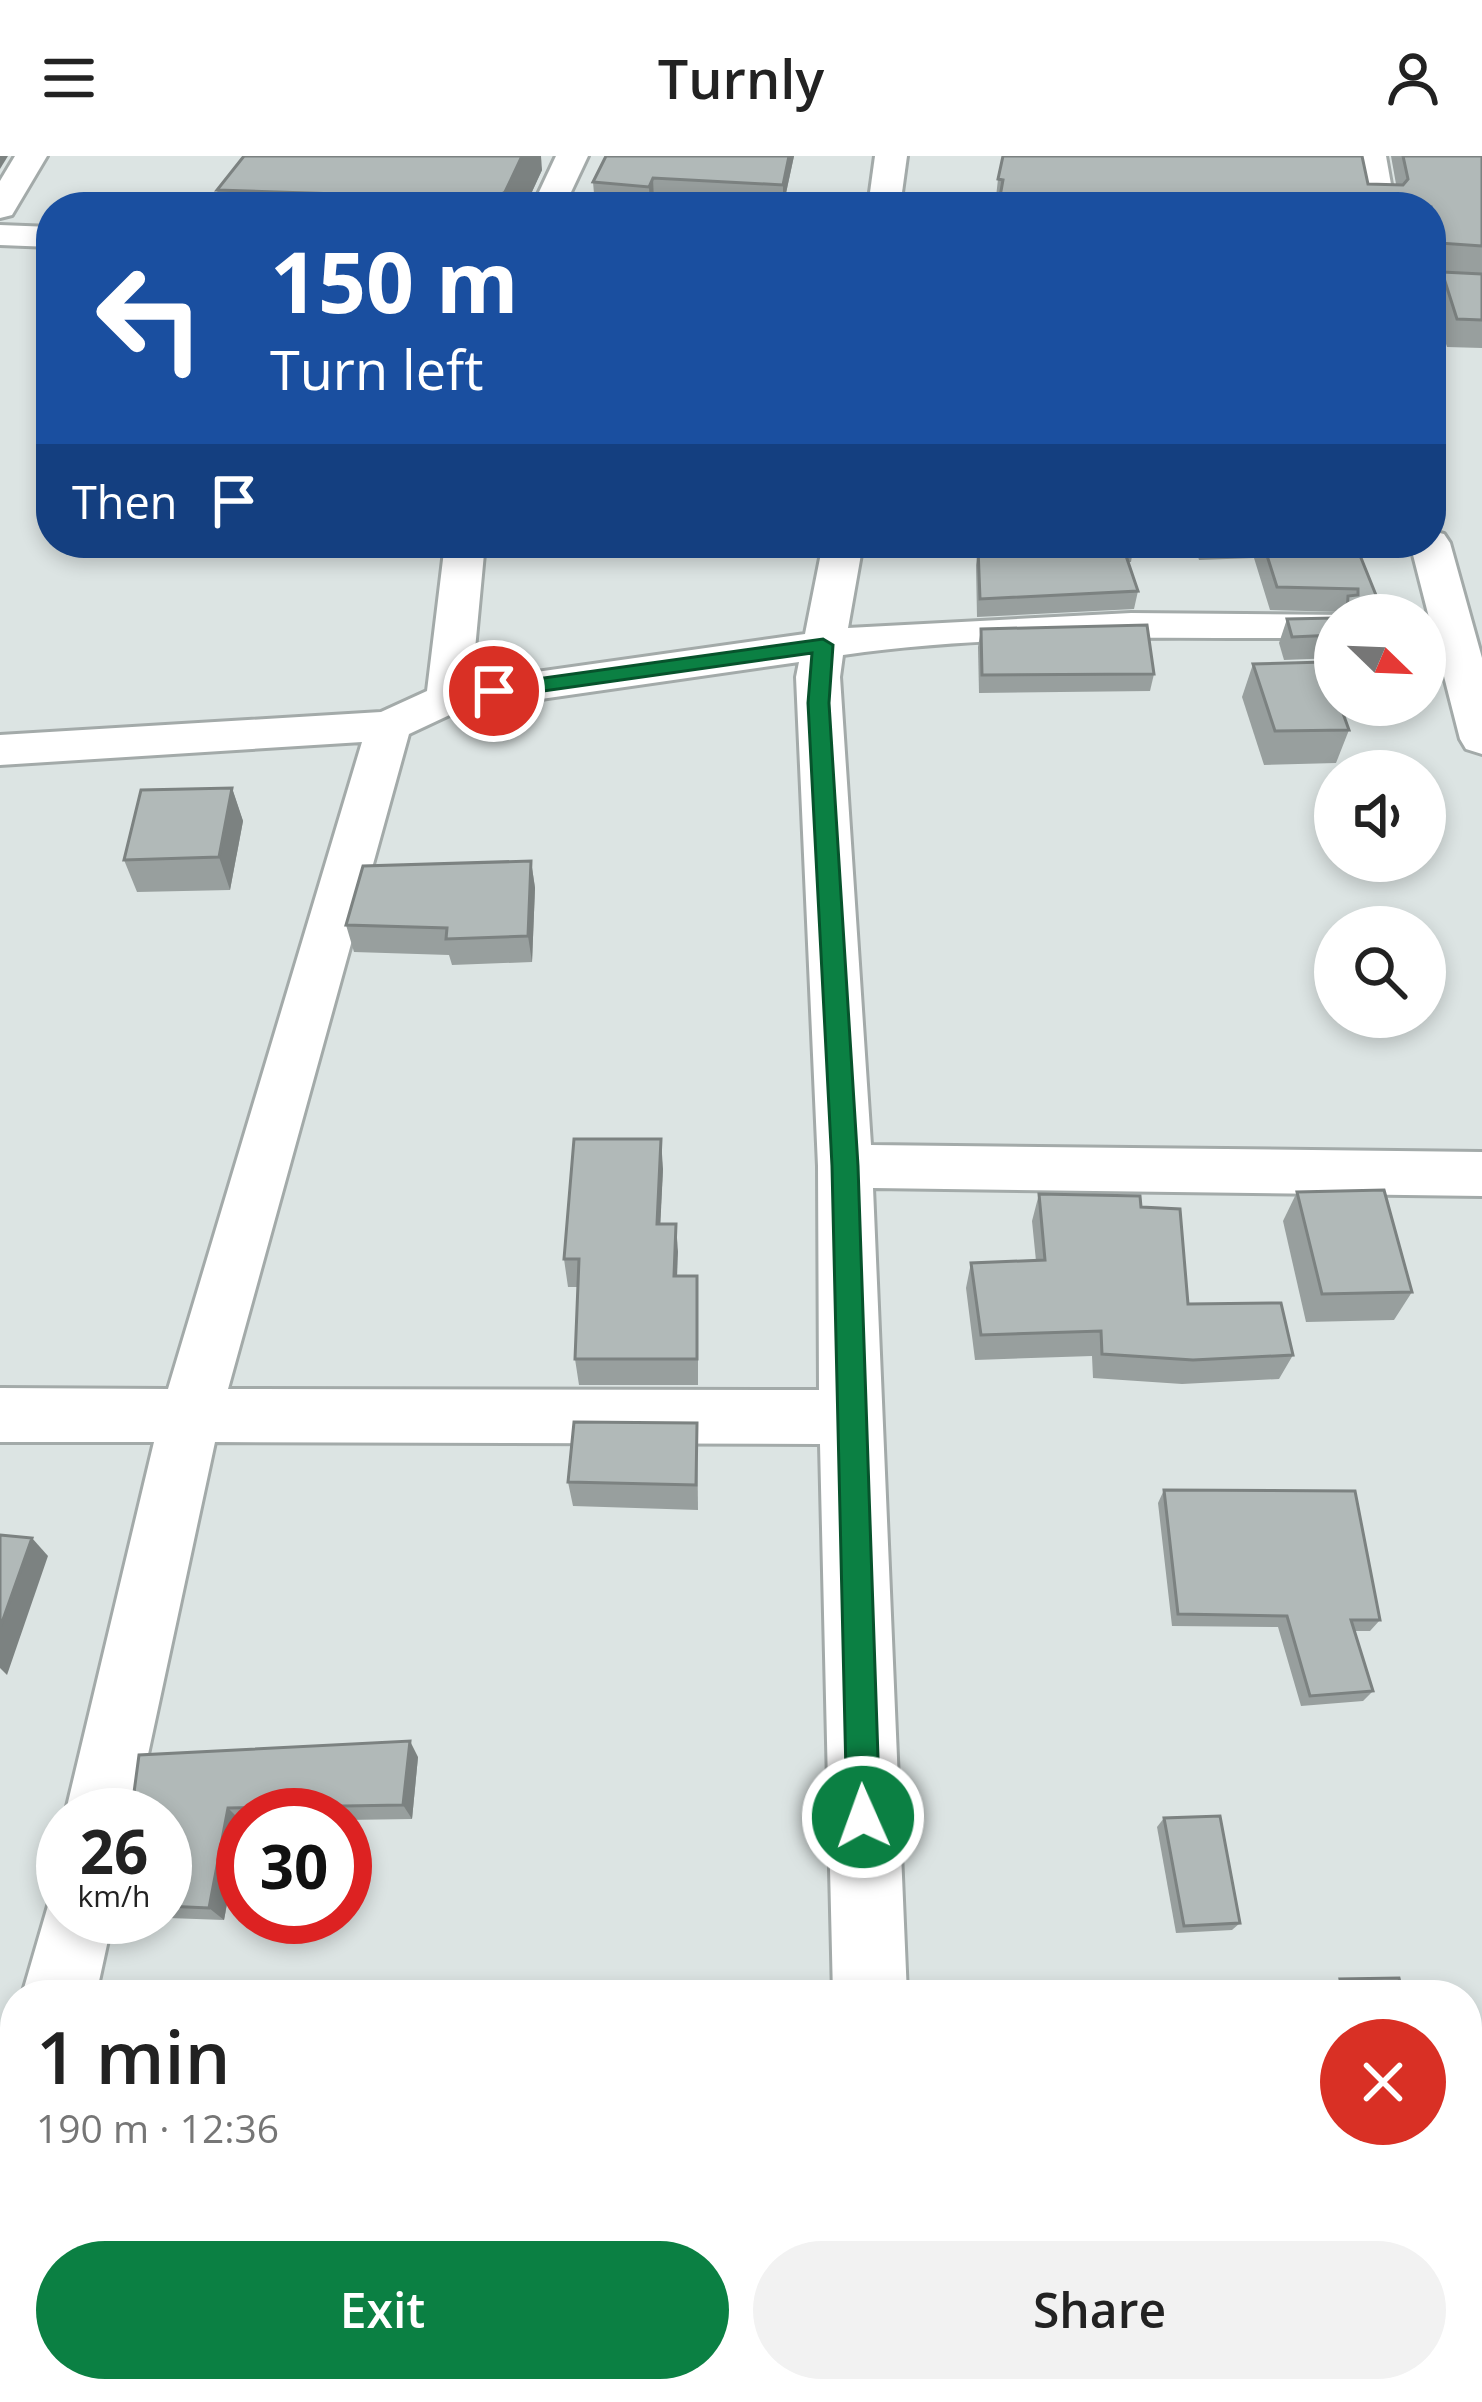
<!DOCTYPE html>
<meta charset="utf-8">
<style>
body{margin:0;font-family:"Open Sans",sans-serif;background:#f2f2f2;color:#222;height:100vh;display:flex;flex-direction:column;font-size:45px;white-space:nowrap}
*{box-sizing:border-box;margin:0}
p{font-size:39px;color:#767676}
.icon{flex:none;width:66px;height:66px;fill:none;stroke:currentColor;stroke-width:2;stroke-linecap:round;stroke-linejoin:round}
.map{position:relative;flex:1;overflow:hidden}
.drawer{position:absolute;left:0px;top:1824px;width:1482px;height:423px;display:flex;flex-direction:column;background:#fff;border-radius:48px 48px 0 0;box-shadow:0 6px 18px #0003}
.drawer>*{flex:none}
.hud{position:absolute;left:36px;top:36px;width:1410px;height:366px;border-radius:48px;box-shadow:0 6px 18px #0003;background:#1a4fa0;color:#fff;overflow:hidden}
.needle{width:78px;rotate:113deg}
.buttons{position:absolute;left:1314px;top:438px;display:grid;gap:24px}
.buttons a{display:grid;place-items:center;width:132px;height:132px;border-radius:50%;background:#fff;box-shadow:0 6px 18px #0003;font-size:60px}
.speed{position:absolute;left:36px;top:1632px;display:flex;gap:24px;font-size:60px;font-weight:700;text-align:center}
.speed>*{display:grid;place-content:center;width:156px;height:156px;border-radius:50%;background:#fff;box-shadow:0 6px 18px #0003;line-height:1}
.speed small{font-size:30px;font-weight:400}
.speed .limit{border:18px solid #d22;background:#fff;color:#111}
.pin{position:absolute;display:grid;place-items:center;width:102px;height:102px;color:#fff;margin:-51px;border:6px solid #fff;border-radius:50%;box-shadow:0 3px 12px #0007}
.me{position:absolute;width:132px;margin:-66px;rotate:358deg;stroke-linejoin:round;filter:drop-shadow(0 0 9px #0008)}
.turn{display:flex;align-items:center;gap:42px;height:252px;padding:0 36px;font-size:54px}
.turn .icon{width:156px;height:156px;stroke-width:2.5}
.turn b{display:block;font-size:84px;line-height:102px}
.then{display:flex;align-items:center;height:114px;padding:0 36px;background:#0003;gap:24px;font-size:45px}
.round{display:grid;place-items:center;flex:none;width:126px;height:126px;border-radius:63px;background:#f2f2f2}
.head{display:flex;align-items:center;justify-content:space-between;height:204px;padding:0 36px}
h1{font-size:72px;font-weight:600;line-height:90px}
.cta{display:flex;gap:24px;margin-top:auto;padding:24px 36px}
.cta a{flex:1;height:138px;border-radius:72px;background:#0b8043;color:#fff;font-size:48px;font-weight:600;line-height:138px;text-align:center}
.cta a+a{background:#f2f2f2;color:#222}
header{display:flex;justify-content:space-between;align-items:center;height:156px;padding:0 36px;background:#fff;font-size:54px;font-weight:600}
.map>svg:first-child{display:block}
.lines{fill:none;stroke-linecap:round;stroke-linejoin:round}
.street-casing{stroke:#a3aaa9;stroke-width:6}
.street{fill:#fff;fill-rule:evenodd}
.wall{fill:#989f9e}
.shaded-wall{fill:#7c8281}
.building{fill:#b1b9b8;stroke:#7c8281;stroke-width:3}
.route{fill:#0b8043;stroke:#07532c;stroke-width:3}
</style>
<header><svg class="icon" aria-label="menu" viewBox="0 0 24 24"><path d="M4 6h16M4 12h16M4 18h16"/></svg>Turnly<svg class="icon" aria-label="person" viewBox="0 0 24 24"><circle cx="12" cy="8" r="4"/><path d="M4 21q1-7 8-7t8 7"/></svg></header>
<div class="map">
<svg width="1482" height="2246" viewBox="0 0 1482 2246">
<rect width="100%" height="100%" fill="#dce4e3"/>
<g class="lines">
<g class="street-casing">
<g id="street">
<polygon points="15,0 47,0 12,59 0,62 0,25"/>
<polygon points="556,0 588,0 564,51 532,51"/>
<polygon points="875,0 907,0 900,51 868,51"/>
<polygon points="1354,0 1386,0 1395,51 1363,51"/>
<polygon points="0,69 51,71 51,91 0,89"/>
<polygon points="1431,119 1482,123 1482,143 1431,139"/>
<polygon points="1431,375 1444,378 1450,387 1482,502 1482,598 1466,593 1460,583 1410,387 1431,387"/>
<path d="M445,387H485L472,525L805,478L823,387H863L848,472L1131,457L1347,459H1335V482C1173,483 1004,476 843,499L840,521L871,989L1482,996V1040L873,1032L907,1839H833L820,1288L215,1286L135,1659H65L154,1286H0V1232L168,1233L362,586L0,609V579L381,556L427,535ZM799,506L796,521L818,1010L819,1234L228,1233L409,578L458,555Z"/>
<polygon points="63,1731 63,1761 113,1761 96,1839 22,1839 52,1736"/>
<polygon points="1482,1972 1482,2055 1467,2061 1467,1979"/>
<polygon points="15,1990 15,2127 0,2134 0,1996"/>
<polygon points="615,2232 697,2232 694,2246 612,2246"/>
<polygon points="1328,2232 1410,2232 1409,2246 1327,2246"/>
</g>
</g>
<use href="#street" class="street"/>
</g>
<g class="wall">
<polygon points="794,0 783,51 654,45 651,51 595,49 593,26"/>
<polygon points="1391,0 1482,0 1482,192 1447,191 1432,144 1442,116 1475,118 1433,115 1431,120 1431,51 995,50 998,23 1396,28"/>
<polygon points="542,14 525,51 221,51 217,34"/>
<polygon points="983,387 1134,387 1131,406 1128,406 1138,435 1134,453 977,461 976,409 978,392 983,392"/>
<polygon points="1194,387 1333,387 1335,392 1384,459 1341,459 1342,456 1270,454 1254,402 1199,404"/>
<polygon points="1335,462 1335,502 1284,504 1279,487 1287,463"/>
<polygon points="981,473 1154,518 1150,535 979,537 978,491"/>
<polygon points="1253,508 1349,574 1336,607 1264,609 1242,541"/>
<polygon points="232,632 243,665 230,734 137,736 124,704"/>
<polygon points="531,705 535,732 532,806 452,809 449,799 354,796 346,769"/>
<polygon points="663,1013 660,1068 676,1068 677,1120 698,1148 698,1229 579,1229 575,1203 578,1131 568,1131 564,1103"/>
<polygon points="1297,1036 1412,1136 1394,1164 1306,1166 1283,1065"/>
<polygon points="1039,1038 1141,1051 1188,1148 1293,1199 1279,1223 1182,1228 1093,1222 1092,1200 975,1204 966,1132 971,1107 1036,1105 1032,1065"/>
<polygon points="697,1267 698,1354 573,1350 568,1326"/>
<polygon points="1164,1334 1380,1464 1370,1475 1354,1475 1373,1535 1363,1545 1301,1550 1278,1471 1172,1470 1158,1347"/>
<polygon points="418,1601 412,1663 345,1664 345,1659 243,1659 224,1764 141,1761 165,1761 165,1659"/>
<polygon points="1164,1662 1240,1767 1232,1774 1176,1777 1157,1671"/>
<polygon points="1340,1823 1403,1839 1332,1839 1330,1829"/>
</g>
<g class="shaded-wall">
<polygon points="0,0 8,0 0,13"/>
<polygon points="522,0 541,0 542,14 525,51 481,51"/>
<polygon points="789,0 794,0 783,51 783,29"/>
<polygon points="653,22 654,45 650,51 649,31"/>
<polygon points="232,632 243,665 230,734 219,701"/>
<polygon points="531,705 535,732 532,806 528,780"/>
<polygon points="661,983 663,1013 659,1096 657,1068"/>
<polygon points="676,1068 678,1096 676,1148 674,1120"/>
<polygon points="32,1382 48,1400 7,1519 0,1512 0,1472"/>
<polygon points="410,1585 418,1601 412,1663 403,1649"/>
<polygon points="228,1652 242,1666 224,1764 209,1752"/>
</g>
<g class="building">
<polygon points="244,0 522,0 505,36 481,51 363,51 368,39 217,34"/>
<polygon points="606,0 789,0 783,29 653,22 649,31 593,26"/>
<polygon points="1003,0 1362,0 1368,28 1403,29 1408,23 1403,0 1482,0 1482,90 1440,87 1436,92 1436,107 1431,106 1431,51 1056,51 999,46 1003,24 998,23"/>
<polygon points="1442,116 1482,118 1482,164 1457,163"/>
<polygon points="985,387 1134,387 1122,388 1138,435 980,443 978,392 984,392"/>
<polygon points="1263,387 1333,387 1335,392 1357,392 1384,459 1347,459 1348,440 1358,439 1358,433 1277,431"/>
<polygon points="1335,462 1335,479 1292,481 1287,463"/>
<polygon points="1147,469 1154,518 982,519 981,473"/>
<polygon points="1325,506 1335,534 1335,549 1340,549 1349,574 1275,575 1253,508"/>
<polygon points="232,632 219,701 124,704 141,634"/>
<polygon points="531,705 528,780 446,783 447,772 346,769 363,710"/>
<polygon points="574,983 661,983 657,1068 676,1068 674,1120 697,1120 697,1203 575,1203 579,1103 564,1103"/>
<polygon points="1384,1034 1412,1136 1322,1138 1297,1036"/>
<polygon points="1039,1038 1140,1040 1141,1051 1180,1053 1188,1148 1281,1147 1293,1199 1193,1204 1102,1198 1101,1175 981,1179 971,1107 1045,1104"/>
<polygon points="574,1266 697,1267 696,1329 568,1326"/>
<polygon points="1164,1334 1355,1335 1380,1464 1351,1464 1373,1535 1310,1540 1287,1460 1178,1458"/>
<polygon points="0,1379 32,1382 0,1472"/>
<polygon points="410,1585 403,1649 228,1652 209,1752 165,1750 165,1659 131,1659 139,1599"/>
<polygon points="1220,1660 1240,1767 1184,1770 1164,1662"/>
<polygon points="1399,1822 1403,1839 1344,1839 1340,1823"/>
</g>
<polygon class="route" points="823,483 833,489 829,547 858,1010 880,1661 875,1673 863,1678 851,1673 847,1661 832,1010 808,547 812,497 494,542 484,535 494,529"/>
</svg>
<div class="buttons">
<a><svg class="needle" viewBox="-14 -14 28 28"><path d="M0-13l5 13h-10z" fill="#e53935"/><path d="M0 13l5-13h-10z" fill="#767676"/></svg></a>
<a><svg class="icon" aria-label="sound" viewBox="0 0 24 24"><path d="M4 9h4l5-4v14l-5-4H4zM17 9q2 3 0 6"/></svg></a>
<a><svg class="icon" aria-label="search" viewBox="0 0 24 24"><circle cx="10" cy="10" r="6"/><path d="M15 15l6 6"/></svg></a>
</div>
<div class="speed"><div>26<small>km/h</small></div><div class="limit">30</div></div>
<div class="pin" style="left:494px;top:535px;background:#d93025"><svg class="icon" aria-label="arrive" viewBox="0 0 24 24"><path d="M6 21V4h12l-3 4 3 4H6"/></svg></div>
<svg class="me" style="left:863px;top:1661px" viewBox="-20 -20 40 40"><circle r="17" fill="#0b8043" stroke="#fff" stroke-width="3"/><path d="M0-11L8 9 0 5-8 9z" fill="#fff"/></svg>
<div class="hud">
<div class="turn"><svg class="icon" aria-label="left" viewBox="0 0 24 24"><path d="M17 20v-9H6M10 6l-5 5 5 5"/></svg><div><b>150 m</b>Turn left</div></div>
<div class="then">Then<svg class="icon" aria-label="arrive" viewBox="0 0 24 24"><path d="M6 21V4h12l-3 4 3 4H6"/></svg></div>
</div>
<section class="drawer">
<div class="head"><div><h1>1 min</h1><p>190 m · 12:36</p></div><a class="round" style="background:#d93025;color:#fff"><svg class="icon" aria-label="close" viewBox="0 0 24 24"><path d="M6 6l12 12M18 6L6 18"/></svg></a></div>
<div class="cta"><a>Exit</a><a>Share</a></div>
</section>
</div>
